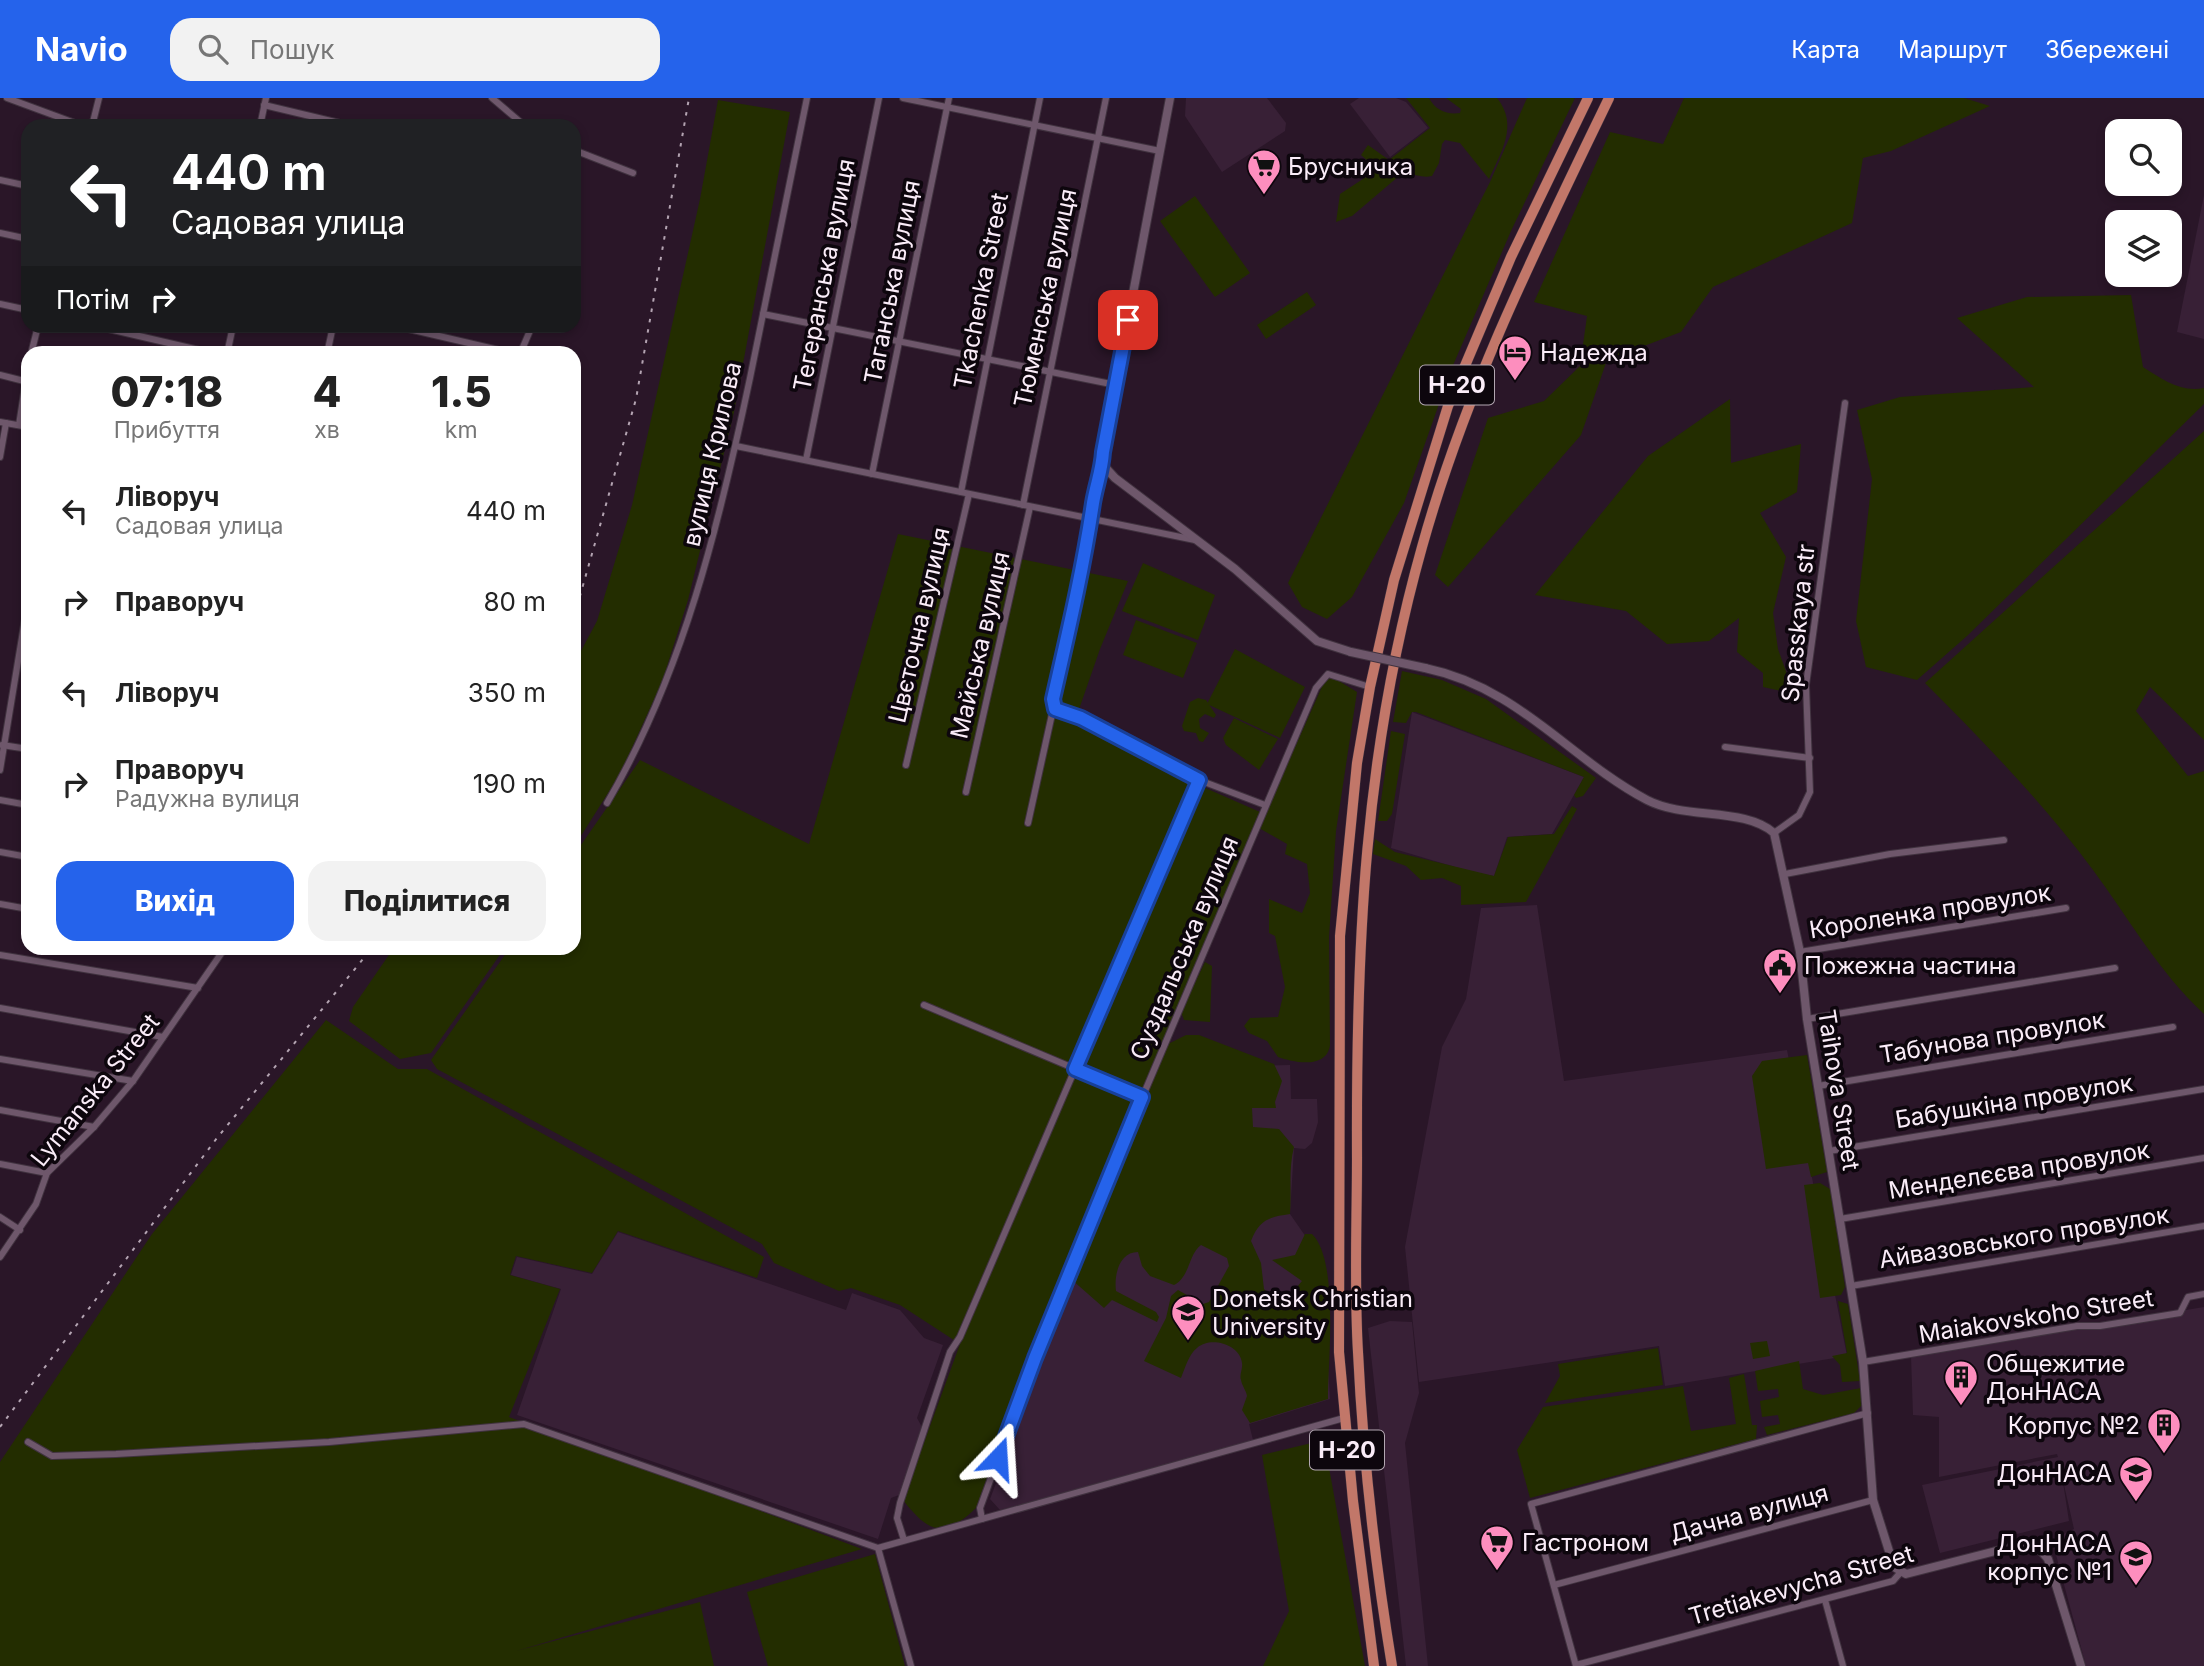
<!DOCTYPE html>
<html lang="uk">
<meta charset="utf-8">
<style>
body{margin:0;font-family:Inter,sans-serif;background:#f2f2f2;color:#222;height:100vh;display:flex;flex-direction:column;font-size:26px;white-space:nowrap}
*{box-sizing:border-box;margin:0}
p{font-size:23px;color:#767676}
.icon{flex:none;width:38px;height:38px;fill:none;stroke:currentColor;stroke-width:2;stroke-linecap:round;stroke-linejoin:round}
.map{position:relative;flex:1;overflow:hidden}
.drawer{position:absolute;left:21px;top:248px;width:560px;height:609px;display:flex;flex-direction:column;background:#fff;border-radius:21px;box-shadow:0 4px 10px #0003}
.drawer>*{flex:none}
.top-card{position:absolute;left:21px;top:21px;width:560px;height:214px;border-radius:21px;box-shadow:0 4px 10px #0003;background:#202124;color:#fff;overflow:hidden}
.buttons{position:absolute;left:2105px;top:21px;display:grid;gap:14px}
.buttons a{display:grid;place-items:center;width:77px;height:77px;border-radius:14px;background:#fff;box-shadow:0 4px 10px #0003;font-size:35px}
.pin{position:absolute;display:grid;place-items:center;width:60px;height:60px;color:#fff;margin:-30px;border-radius:14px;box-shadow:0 4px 10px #0006}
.me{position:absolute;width:77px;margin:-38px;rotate:20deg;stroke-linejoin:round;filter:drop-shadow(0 0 5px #0008)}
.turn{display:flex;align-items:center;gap:24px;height:147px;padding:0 35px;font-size:32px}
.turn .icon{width:91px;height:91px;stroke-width:2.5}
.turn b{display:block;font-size:49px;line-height:60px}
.then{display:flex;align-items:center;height:66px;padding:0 35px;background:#0003;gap:14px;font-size:26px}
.eta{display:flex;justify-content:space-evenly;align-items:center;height:119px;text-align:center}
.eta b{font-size:42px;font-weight:800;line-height:49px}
.cta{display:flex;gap:14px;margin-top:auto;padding:14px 35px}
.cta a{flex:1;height:80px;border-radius:21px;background:#2563eb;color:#fff;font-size:28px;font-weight:800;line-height:80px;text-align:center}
.cta a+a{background:#f2f2f2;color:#222}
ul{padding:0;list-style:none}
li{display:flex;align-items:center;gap:21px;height:91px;padding:0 35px}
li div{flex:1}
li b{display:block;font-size:26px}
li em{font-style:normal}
header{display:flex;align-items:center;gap:42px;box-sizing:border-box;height:98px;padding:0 35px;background:#2563eb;color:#fff}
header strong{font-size:33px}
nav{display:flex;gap:38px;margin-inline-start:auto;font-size:24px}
.search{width:490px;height:63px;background:#f2f2f2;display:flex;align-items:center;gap:18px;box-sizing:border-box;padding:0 24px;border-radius:21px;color:#767676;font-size:26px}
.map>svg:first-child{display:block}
.built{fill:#382036}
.green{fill:#232d00}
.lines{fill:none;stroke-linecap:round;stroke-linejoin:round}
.minor-casing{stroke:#40323f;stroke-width:8}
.tertiary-casing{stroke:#40323f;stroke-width:10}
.primary-casing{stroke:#40323f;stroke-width:11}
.minor{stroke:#6e576b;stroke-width:6}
.tertiary{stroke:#6e576b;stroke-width:8}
.primary{stroke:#c27769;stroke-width:10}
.rail{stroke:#b4a4b2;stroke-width:2;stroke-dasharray:3.5 7;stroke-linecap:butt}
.tertiary-bridge-casing{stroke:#40323f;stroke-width:10;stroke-linecap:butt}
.tertiary-bridge{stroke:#6e576b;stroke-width:8}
.route-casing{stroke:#184099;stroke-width:18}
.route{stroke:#2563eb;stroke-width:12}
.labels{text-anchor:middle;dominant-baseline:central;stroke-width:7;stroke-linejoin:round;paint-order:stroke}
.shield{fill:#0d060d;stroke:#b3a7b2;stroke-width:2}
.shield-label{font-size:23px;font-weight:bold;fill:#faecf8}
.poi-label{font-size:24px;fill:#faecf8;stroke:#0d060d;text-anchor:start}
.street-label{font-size:24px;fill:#faecf8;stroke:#0d060d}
</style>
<header>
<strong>Navio</strong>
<div class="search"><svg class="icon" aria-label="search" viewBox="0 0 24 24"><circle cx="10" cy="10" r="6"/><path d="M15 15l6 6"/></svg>Пошук</div>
<nav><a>Карта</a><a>Маршрут</a><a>Збережені</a></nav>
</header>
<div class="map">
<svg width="2204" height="1568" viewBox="0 0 2204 1568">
<rect width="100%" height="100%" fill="#2a1628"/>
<g class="built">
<polygon points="1186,0 1267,0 1286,25 1285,33 1222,74 1185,18"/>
<polygon points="1359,0 1396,0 1406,4 1428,30 1390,59 1350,6"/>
<polygon points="2204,97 2204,241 2177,234"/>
<polygon points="1412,614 1584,679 1552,736 1507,739 1494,778 1472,774 1391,750"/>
<polygon points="1537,807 1564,983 1787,952 1847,1258 1665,1288 1659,1248 1419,1284 1405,1149 1442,949 1466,901 1481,810"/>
<polygon points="1290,967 1291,1001 1317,1001 1318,1024 1312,1045 1305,1051 1294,1050 1290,1116 1322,1162 1330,1301 1249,1326 1253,1342 1000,1412 990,1401 1074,1182 1161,971"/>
<polygon points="618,1134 846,1212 852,1195 900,1212 924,1240 943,1247 917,1320 923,1331 899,1397 891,1400 878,1441 517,1317 561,1191 511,1177 517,1159 592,1176"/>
<polygon points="2204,1209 2204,1568 2086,1568 2052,1442 2074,1431 2062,1378 2069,1423 1940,1455 1922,1387 2058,1359 2057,1356 1939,1379 1939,1319 1913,1317 1911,1258"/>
<polygon points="1390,1223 1412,1224 1419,1295 1405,1345 1428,1568 1406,1568 1368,1230"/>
</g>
<g class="green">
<path d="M1406,0H1429C1435,12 1447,17 1460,15L1461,11L1446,0H1497C1519,27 1501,54 1489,81L1460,45L1445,42L1442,46L1439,65L1432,78C1420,81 1412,73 1399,78L1352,118L1336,124L1340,96L1369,77V64L1361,57L1368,47L1389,62L1430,30Z"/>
<polygon points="1527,0 1575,0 1511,133 1451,272 1404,405 1352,499 1327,521 1302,509 1288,485 1490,84"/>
<polygon points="1684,0 1964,0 1990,8 1891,53 1863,60 1852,125 1713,189 1681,234 1607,262 1581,337 1448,489 1435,477 1488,320 1544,303 1580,268 1587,218 1534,204 1610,34 1663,46"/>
<polygon points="718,2 790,14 734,314 688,502 662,584 620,676 574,749 574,566 597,523 632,407 700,101"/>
<polygon points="1195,98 1250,175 1215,199 1160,123"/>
<polygon points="1307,194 1316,207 1266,241 1257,227"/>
<path d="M2131,197L2143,269C2162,281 2181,295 2204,290V306L1967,538L1917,582L1866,569L1856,523L1872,381L1857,312L1900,299L2034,289L1957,220L2027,199Z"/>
<polygon points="1730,301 1731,365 1801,346 1797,394 1760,415 1786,459 1773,515 1778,551 1794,596 1763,589 1763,575 1737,554 1739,520 1709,543 1667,546 1626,513 1535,497 1648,358"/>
<path d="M2204,333V642L2150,589L2136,613L2188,678L2204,673V916C2158,873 2130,822 2093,772C2043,705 1984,644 1925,585Z"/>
<path d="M898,436L1128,483L1100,551L1076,620L1194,685L1260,714L1039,1237L976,1410C943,1442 928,1434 903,1402L960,1246L900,1207L851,1190L839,1193L774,1165L762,1146L437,971L431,962L509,851L574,850V757L640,662L809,746Z"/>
<polygon points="1143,465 1215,497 1198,542 1122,513"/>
<polygon points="1136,522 1197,545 1183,580 1123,557"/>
<polygon points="1235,551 1305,589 1280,640 1207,606"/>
<polygon points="1402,573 1442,582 1486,601 1596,680 1583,698 1576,700 1574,697 1584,679 1416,614 1412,614 1406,625 1393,624"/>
<path d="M1334,580L1357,594L1336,733L1329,839L1330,947C1327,971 1295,965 1278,959L1267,943L1249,935L1244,928L1250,920L1278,919L1285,889L1275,838L1269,835V801L1302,815L1310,795L1307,766L1285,756L1287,746L1259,730L1325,582Z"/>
<polygon points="1198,600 1206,602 1216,617 1214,620 1205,616 1199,621 1200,630 1209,635 1203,644 1199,643 1196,635 1184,633 1182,628 1190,604"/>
<polygon points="1234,620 1278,641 1259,672 1226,647 1223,640"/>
<polygon points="1391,633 1405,636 1392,716 1387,723 1378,723"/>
<polygon points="1572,708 1577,711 1526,804 1461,807 1461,788 1442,780 1421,782 1406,768 1373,756 1375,741 1395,754 1494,778 1508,739 1554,736"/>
<polygon points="393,851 504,851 431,955 400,961 349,923 353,909"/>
<polygon points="1205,864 1212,868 1210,924 1184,922 1181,914"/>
<polygon points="326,922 398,971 427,971 764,1159 757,1180 618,1133 592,1175 516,1158 510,1177 560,1191 509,1319 862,1451 516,1553 700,1504 714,1568 0,1568 0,1364 152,1136"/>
<path d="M1186,937H1199L1274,966L1282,983L1275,1004L1276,1010H1252L1253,1029L1279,1031L1294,1049C1288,1072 1292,1093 1290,1116C1269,1119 1259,1122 1251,1143L1261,1165L1264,1191L1280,1209L1302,1183L1272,1162L1295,1157L1305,1136H1312C1339,1162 1328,1262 1328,1301L1250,1325L1242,1312L1247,1298C1246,1292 1242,1288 1241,1282C1239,1277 1243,1271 1242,1265C1240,1246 1210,1238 1197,1250C1189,1256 1185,1270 1181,1280L1144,1263L1166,1220L1171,1198L1178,1192L1203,1206L1209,1204L1229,1168L1227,1160L1201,1147C1188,1157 1190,1179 1174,1187L1150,1178L1142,1168L1138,1154C1119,1154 1114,1177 1116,1193L1156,1214L1159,1219L1157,1224L1112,1202L1104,1210L1071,1181L1168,946Z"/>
<polygon points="1807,957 1827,1074 1811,1079 1808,1065 1766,1071 1752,978 1762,963"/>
<polygon points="1820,1085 1830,1091 1845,1189 1841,1197 1820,1200 1804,1087"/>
<polygon points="1838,1203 1848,1206 1860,1283 1842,1284 1840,1267 1832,1258 1847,1255"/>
<polygon points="1767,1243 1770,1258 1753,1261 1750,1245"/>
<polygon points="1658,1250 1663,1287 1545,1305 1560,1278 1558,1266"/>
<polygon points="1799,1263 1803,1291 1823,1297 1861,1290 1863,1306 1854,1315 1767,1337 1764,1329 1780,1326 1778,1317 1762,1319 1760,1303 1779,1299 1778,1291 1758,1293 1755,1273"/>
<polygon points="1744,1276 1752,1327 1757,1327 1756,1341 1530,1400 1517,1352 1543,1309 1683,1288 1691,1333 1736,1326 1729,1280"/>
<polygon points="1324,1342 1365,1568 1263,1568 1289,1513 1262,1357"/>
<polygon points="875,1456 905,1568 768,1568 747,1494"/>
</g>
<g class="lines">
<g class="minor-casing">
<g id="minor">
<polyline points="7,0 83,28"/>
<polyline points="492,0 525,28"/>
<polyline points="903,0 1160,53"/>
<polyline points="264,7 352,28"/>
<polyline points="92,28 99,0"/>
<polyline points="260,28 266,0"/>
<polyline points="574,52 633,75"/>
<polyline points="0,82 28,88"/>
<polyline points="0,135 28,141"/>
<polyline points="0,206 28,212"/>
<polyline points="763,216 1116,287"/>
<polyline points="96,228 216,256"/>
<polyline points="396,228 516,256"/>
<polyline points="31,256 38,228"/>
<polyline points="227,256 233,228"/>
<polyline points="327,256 333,228"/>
<polyline points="520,256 532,228"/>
<polyline points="0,277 28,284"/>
<polyline points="0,324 28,329"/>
<polyline points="19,327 28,269"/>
<polyline points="736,348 1195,442"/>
<polyline points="0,359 6,325"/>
<polyline points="806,362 879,0"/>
<polyline points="872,376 949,0"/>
<polyline points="961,394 1040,0"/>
<polyline points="1023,407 1106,0"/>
<polyline points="1055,611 1081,620 1199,682 1265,707"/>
<polyline points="2,647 28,651"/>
<polyline points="1725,649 1810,660"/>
<polyline points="906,667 969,396"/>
<polyline points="0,672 28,503"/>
<polyline points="966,694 1030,409"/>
<polyline points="0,702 28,707"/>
<path d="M607,705C683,575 719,427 750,280C769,187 788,94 807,0"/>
<polyline points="1028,725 1084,471 1095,394 1104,368"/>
<polyline points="1774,735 1799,717 1810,694 1806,587 1845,305"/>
<polyline points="0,754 28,759"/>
<polyline points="1785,776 1890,756 2004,742"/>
<polyline points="0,806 28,811"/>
<polyline points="1800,854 2066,810"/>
<polyline points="0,857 198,890"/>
<polyline points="924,907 1142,999"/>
<polyline points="0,910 163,939"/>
<polyline points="1807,921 2115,870"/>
<polyline points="0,961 133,983"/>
<polyline points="1818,988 2173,929"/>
<polyline points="0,1012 94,1029"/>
<polyline points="1829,1053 2204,991"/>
<polyline points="0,1066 47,1075"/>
<polyline points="0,1119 20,1132"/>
<polyline points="1840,1121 2204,1060"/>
<polyline points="0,1159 36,1106 47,1075 94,1029 133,983 225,850"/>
<polyline points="1851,1188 2204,1128"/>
<polyline points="1863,1264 2077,1228 2100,1228 2180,1215 2188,1199 2204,1196"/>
<polyline points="28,1344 52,1358 116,1356 329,1344 524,1326 878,1450"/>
<polyline points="982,1421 980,1410 1035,1260 1120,1052 1316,590 1328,576 1370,589"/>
<polyline points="904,1442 897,1420 900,1405 950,1254 960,1239 1199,682"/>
<polyline points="1554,1487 1873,1402"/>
<polyline points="1825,1502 1843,1568"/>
<polyline points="1576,1567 1893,1483 1900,1475"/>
<polyline points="911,1568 878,1450 1344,1320"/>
<polyline points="1576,1568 1531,1406 1868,1315"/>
</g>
</g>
<g class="tertiary-casing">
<g id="tertiary">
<polyline points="1170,0 1103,354 1104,368 1115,380 1235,471 1317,543 1351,554"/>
<path d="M1425,570C1520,590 1568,660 1647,702C1686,722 1744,709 1774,735L1800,854L1807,921L1863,1264L1873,1402L1894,1469L1906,1476L2027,1445L2036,1447L2048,1461L2081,1568"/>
</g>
</g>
<g class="primary-casing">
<g id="primary">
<polyline points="1374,1568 1353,1403 1339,1254 1340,838 1357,665 1370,589 1394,482 1448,308 1511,159 1588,0"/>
<path d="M1392,1568C1375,1465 1363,1358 1358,1254C1354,1189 1357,1124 1357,1059C1356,846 1364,655 1422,449C1466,291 1538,147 1609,0"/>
</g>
</g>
<use href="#minor" class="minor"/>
<use href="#tertiary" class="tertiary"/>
<use href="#primary" class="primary"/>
<g class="rail">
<polyline points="574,519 636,301 689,0"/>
<polyline points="0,1329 217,1040 372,850"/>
</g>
<g class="tertiary-bridge-casing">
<polyline id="tertiary-bridge" points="1351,554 1425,570"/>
</g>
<use href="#tertiary-bridge" class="tertiary-bridge"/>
</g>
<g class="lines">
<g class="route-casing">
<path id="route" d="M998,1360L1035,1260L1142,999L1075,971L1199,682L1081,620L1055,611L1053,601C1068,535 1083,472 1093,405C1096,387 1102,372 1103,354L1128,222"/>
</g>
<use href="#route" class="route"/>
</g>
<defs>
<g id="supermarket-pin" transform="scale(1.75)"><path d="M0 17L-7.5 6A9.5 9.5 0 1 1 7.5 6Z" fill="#fd8ebe" stroke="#0d060d"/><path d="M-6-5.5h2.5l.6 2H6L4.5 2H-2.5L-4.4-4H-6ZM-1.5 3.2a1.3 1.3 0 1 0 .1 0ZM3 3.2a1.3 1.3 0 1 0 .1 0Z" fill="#111"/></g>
<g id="hotel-pin" transform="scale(1.75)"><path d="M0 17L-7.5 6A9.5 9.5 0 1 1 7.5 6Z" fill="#fd8ebe" stroke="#0d060d"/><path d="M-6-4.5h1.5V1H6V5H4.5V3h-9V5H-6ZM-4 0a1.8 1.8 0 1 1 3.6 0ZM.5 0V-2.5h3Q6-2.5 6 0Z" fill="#111"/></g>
<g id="civic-pin" transform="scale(1.75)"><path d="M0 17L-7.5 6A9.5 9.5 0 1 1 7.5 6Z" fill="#fd8ebe" stroke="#0d060d"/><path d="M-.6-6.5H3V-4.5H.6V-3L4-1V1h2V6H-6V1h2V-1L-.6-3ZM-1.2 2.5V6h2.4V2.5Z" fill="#111"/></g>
<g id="university-pin" transform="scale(1.75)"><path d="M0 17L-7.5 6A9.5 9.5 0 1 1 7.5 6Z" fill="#fd8ebe" stroke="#0d060d"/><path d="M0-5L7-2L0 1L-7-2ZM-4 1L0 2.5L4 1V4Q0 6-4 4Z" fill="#111"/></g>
<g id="building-pin" transform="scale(1.75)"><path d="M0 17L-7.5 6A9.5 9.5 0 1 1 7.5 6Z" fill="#fd8ebe" stroke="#0d060d"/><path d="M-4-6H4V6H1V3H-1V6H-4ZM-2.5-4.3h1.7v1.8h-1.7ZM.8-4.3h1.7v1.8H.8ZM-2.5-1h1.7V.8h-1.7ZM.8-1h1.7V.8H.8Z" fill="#111"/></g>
</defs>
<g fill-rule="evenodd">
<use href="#supermarket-pin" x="1264" y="68"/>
<use href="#hotel-pin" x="1515" y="254"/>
<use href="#civic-pin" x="1780" y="867"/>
<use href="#university-pin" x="1188" y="1214"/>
<use href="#building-pin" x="1961" y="1279"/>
<use href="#building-pin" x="2164" y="1327"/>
<use href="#university-pin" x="2136" y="1375"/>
<use href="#supermarket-pin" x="1497" y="1444"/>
<use href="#university-pin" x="2136" y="1459"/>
</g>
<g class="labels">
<g class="shield">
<rect x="1420" y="267.5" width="74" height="39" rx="5"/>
<rect x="1310" y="1332.5" width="74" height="39" rx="5"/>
</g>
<g class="shield-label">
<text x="1457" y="287">Н-20</text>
<text x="1347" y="1352">Н-20</text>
</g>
<g class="poi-label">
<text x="1288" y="68">Брусничка</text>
<text x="1540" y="254">Надежда</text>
<text x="1804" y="867">Пожежна частина</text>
<text x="1212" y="1200">Donetsk Christian<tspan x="1212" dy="28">University</tspan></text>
<text x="1986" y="1265">Общежитие<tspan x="1986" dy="28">ДонНАСА</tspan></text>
<text x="2140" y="1327" text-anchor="end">Корпус №2</text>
<text x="2112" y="1375" text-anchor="end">ДонНАСА</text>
<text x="1522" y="1444">Гастроном</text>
<text x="2112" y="1445" text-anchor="end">ДонНАСА<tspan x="2112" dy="28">корпус №1</tspan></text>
</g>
<g class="street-label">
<text transform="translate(824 177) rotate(-79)">Тегеранська вулиця</text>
<text transform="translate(892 184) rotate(-79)">Таганська вулиця</text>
<text transform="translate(981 193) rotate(-79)">Tkachenka Street</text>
<text transform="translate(1045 200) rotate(-78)">Тюменська вулиця</text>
<text transform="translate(712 356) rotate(-77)">вулиця Крилова</text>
<text transform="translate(1798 525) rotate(-84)">Spasskaya str</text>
<text transform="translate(919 527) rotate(-77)">Цвєточна вулиця</text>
<text transform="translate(980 547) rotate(-77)">Майська вулиця</text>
<text transform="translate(1930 813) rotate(-9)">Короленка провулок</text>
<text transform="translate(1184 850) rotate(-67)">Суздальська вулиця</text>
<text transform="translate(1992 939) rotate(-9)">Табунова провулок</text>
<text transform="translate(95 992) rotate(-51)">Lymanska Street</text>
<text transform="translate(1839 992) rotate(81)">Taihova Street</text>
<text transform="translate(2014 1003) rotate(-9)">Бабушкіна провулок</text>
<text transform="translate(2019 1072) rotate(-9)">Менделєєва провулок</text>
<text transform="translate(2024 1139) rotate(-9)">Айвазовського провулок</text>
<text transform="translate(2036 1218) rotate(-9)">Maiakovskoho Street</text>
<text transform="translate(1749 1415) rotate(-15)">Дачна вулиця</text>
<text transform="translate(1801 1487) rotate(-16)">Tretiakevycha Street</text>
</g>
</g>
</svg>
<div class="buttons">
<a><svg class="icon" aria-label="search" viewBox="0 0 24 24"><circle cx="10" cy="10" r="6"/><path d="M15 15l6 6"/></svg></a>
<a><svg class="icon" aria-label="layers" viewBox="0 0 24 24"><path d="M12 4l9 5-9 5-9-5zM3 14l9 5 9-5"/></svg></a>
</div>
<div class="pin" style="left:1128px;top:222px;background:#d93025"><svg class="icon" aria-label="arrive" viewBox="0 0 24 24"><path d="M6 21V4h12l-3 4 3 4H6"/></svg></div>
<svg class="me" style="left:998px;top:1360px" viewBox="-20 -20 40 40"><path d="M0-17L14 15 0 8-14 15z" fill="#2563eb" stroke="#fff" stroke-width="4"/></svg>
<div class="top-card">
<div class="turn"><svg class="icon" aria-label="left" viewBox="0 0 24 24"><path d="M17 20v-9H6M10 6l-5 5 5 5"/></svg><div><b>440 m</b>Садовая улица</div></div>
<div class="then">Потім<svg class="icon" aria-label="right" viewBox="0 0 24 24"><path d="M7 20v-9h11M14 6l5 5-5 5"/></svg></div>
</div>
<section class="drawer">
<div class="eta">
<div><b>07:18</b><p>Прибуття</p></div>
<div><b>4</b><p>хв</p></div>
<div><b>1.5</b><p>km</p></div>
</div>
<ul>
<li><svg class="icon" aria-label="left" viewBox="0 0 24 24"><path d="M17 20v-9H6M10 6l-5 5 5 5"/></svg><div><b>Ліворуч</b><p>Садовая улица</p></div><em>440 m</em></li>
<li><svg class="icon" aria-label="right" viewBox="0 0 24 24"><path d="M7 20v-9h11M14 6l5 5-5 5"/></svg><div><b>Праворуч</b></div><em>80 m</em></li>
<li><svg class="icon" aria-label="left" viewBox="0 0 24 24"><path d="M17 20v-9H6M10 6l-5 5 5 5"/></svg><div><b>Ліворуч</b></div><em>350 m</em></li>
<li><svg class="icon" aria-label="right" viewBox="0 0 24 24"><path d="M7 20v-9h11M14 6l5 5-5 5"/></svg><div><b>Праворуч</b><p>Радужна вулиця</p></div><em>190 m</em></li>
</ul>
<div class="cta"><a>Вихід</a><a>Поділитися</a></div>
</section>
</div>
